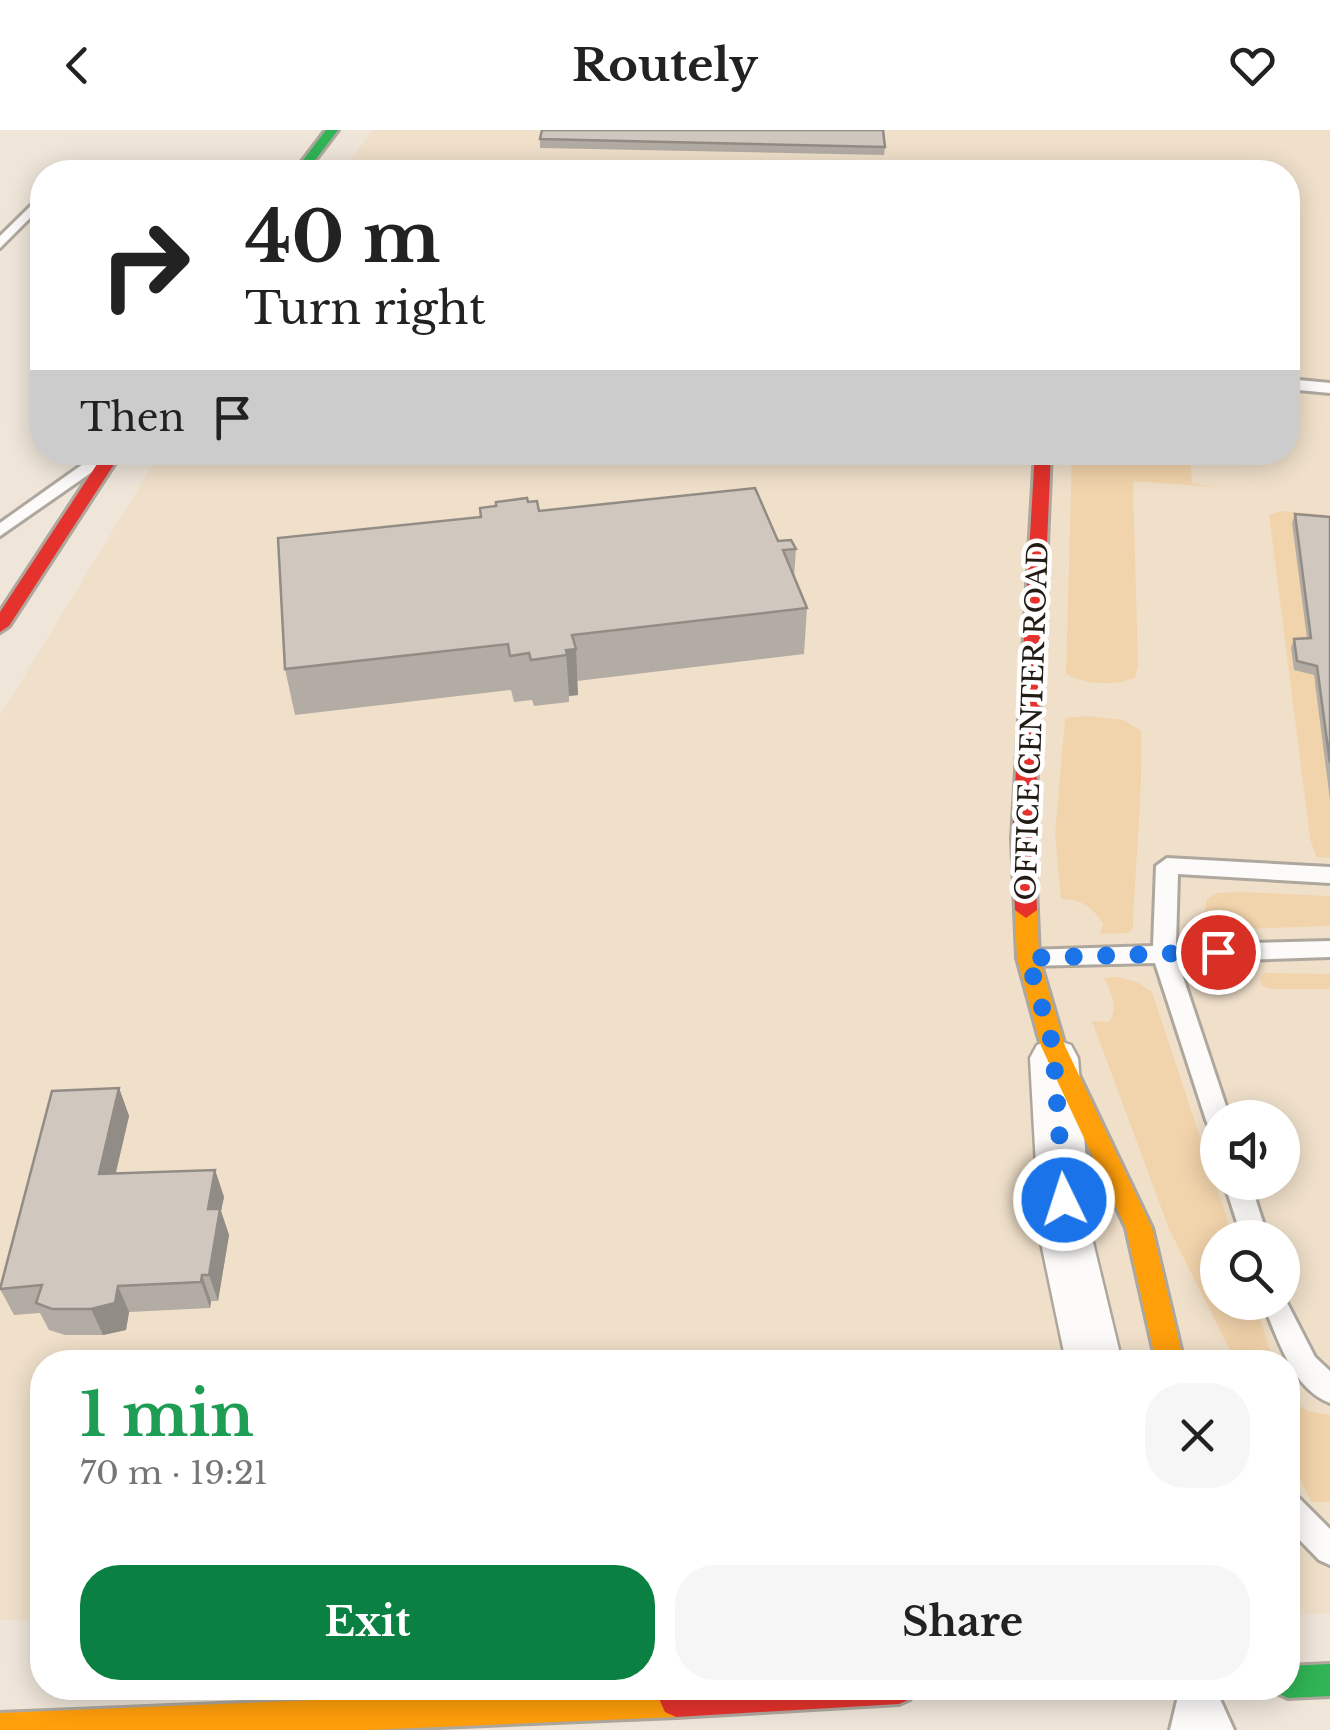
<!DOCTYPE html>
<meta charset="utf-8">
<style>
body{margin:0;font-family:"Libre Baskerville",serif;background:#f6f6f6;color:#222;height:100vh;display:flex;flex-direction:column;font-size:38px;white-space:nowrap}
*{box-sizing:border-box;margin:0}
p{font-size:32px;color:#767676}
.icon{flex:none;width:55px;height:55px;fill:none;stroke:currentColor;stroke-width:2;stroke-linecap:round;stroke-linejoin:round}
.map{position:relative;flex:1;overflow:hidden}
.sheet{position:absolute;left:30px;top:1220px;width:1270px;height:350px;display:flex;flex-direction:column;background:#fff;border-radius:40px;box-shadow:0 5px 25px #0003}
.sheet>*{flex:none}
.guide{position:absolute;left:30px;top:30px;width:1270px;height:305px;border-radius:40px;box-shadow:0 5px 25px #0003;background:#fff;color:#222;overflow:hidden}
.buttons{position:absolute;left:1200px;top:970px;display:grid;gap:20px}
.buttons a{display:grid;place-items:center;width:100px;height:100px;border-radius:50%;background:#fff;box-shadow:0 5px 25px #0003;font-size:50px}
.pin{position:absolute;display:grid;place-items:center;width:85px;height:85px;color:#fff;margin:-42px;border:5px solid #fff;border-radius:50%;box-shadow:0 2px 10px #0007}
.me{position:absolute;width:110px;margin:-55px;rotate:356deg;stroke-linejoin:round;filter:drop-shadow(0 0 8px #0008)}
.turn{display:flex;align-items:center;gap:35px;height:210px;padding:0 50px;font-size:45px}
.turn .icon{width:130px;height:130px;stroke-width:2.5}
.turn b{display:block;font-size:70px;line-height:85px}
.then{display:flex;align-items:center;height:95px;padding:0 50px;background:#0003;gap:20px;font-size:38px}
.round{display:grid;place-items:center;flex:none;width:105px;height:105px;border-radius:40px;background:#f6f6f6}
.overview{display:flex;align-items:center;justify-content:space-between;height:170px;padding:0 50px}
h1{font-size:60px;font-weight:700;line-height:75px;color:#1e9e55}
.button{display:flex;gap:20px;margin-top:auto;padding:20px 50px}
.button a{flex:1;height:115px;border-radius:40px;background:#0b8043;color:#fff;font-size:40px;font-weight:700;line-height:115px;text-align:center}
.button a+a{background:#f6f6f6;color:#222}
header{display:flex;justify-content:space-between;align-items:center;height:130px;padding:0 50px;background:#fff;font-size:45px;font-weight:700}
.map>svg:first-child{display:block}
.built{fill:#f0e0ca;fill-rule:evenodd}
.green{fill:#f2d4ac}
.lines{fill:none;stroke-linecap:round;stroke-linejoin:round}
.lane-casing{stroke:#aea79e;stroke-width:6}
.street-casing{stroke:#aea79e;stroke-width:5}
.fast-casing{stroke:#aea79e;stroke-width:6}
.slow-casing{stroke:#aea79e;stroke-width:6}
.jam-casing{stroke:#aea79e;stroke-width:6}
.lane{fill:#fdfbf9;fill-rule:evenodd}
.street{fill:#fdfbf9;fill-rule:evenodd}
.fast{fill:#30b455;fill-rule:evenodd}
.slow{fill:#ff9f0a;fill-rule:evenodd}
.jam{fill:#e5322d;fill-rule:evenodd}
.wall{fill:#b3aca4}
.shaded-wall{fill:#928c86}
.building{fill:#d0c8bf;stroke:#928c86;stroke-width:2.5}
.route{stroke:#1a73e8;stroke-width:18;stroke-dasharray:0 32.4}
.labels{text-anchor:middle;dominant-baseline:central;stroke-width:9;stroke-linejoin:round;paint-order:stroke}
.street-label{font-size:28px;fill:#231c14;stroke:#fff}
</style>
<header><svg class="icon" aria-label="back" viewBox="0 0 24 24"><path d="M15 5l-7 7 7 7"/></svg>Routely<svg class="icon" aria-label="heart" viewBox="0 0 24 24"><path d="M12 20l-8-8c-3-5 5-10 8-4 3-6 11-1 8 4z"/></svg></header>
<div class="map">
<svg width="1330" height="1600" viewBox="0 0 1330 1600">
<rect width="100%" height="100%" fill="#efe5d9"/>
<path class="built" d="M373,0H1330V1483L1288,1485V1232H42V1491L0,1490V586L160,323L1288,322V42H341ZM1218,988H1282V1052H1218ZM1218,1108H1282V1172H1218Z"/>
<g class="green">
<path d="M1072,323H1190L1192,353L1214,357L1133,351L1138,536L1135,548C1112,556 1088,555 1066,544Z"/>
<polygon points="1280,381 1330,385 1330,728 1316,727 1310,708 1269,385"/>
<path d="M1087,586L1123,590L1141,601C1143,667 1135,732 1133,798L1128,803L1100,804L1103,794C1093,777 1081,769 1061,769L1055,704L1065,588Z"/>
<polygon points="1242,762 1330,766 1330,796 1240,799 1209,792 1205,781 1207,769 1217,763"/>
<polygon points="1264,843 1330,844 1330,859 1270,859 1262,856 1260,849"/>
<path d="M1117,847L1137,852L1152,862L1233,1107L1218,1108V1172L1255,1173L1274,1232H1236L1169,1099L1092,891L1109,892C1119,876 1111,863 1104,848Z"/>
<polygon points="1288,1265 1307,1281 1330,1285 1330,1372 1312,1372 1288,1328"/>
</g>
<g class="lines">
<g class="lane-casing">
<g id="lane">
<polygon points="42,65 42,76 0,118 0,106"/>
<polygon points="1288,249 1330,253 1330,263 1288,259"/>
<polygon points="100,322 118,324 0,406 0,393"/>
<polygon points="1167,728 1330,737 1330,753 1178,744 1176,815 1330,811 1330,827 1178,832 1230,988 1218,988 1218,1000 1209,997 1206,990 1155,833 1028,836 1017,828 1028,820 1153,816 1156,736"/>
<polygon points="1224,1052 1250,1052 1268,1108 1242,1108"/>
<path d="M1282,1163L1315,1227L1330,1241V1273C1291,1258 1278,1207 1262,1172H1282Z"/>
<polygon points="1288,1364 1299,1368 1330,1399 1330,1435 1319,1430 1288,1398"/>
<polygon points="1180,1558 1215,1558 1234,1600 1170,1600"/>
</g>
</g>
<g class="street-casing">
<polygon id="street" points="1054,909 1071,915 1078,928 1092,1108 1122,1232 1066,1232 1040,1108 1030,928 1037,915"/>
</g>
<g class="fast-casing">
<g id="fast">
<polygon points="326,0 338,0 306,42 294,42"/>
<polygon points="1330,1534 1330,1566 1288,1568 1277,1563 1274,1558 1288,1558 1288,1536"/>
</g>
</g>
<g class="slow-casing">
<g id="slow">
<polygon points="1026,772 1037,780 1039,828 1065,916 1152,1098 1184,1232 1156,1232 1126,1098 1041,916 1017,828 1015,780"/>
<polygon points="612,1558 682,1558 687,1560 692,1571 687,1582 676,1587 367,1600 0,1600 0,1583"/>
</g>
</g>
<g class="jam-casing">
<g id="jam">
<polygon points="105,322 122,322 9,496 0,502 0,482"/>
<polygon points="1035,322 1051,322 1034,708 1037,780 1026,788 1015,780 1012,708"/>
<polygon points="670,1558 915,1558 910,1569 899,1574 676,1587 665,1582 660,1571 665,1560"/>
</g>
</g>
<use href="#lane" class="lane"/>
<use href="#street" class="street"/>
<use href="#fast" class="fast"/>
<use href="#slow" class="slow"/>
<use href="#jam" class="jam"/>
</g>
<g class="wall">
<polygon points="540,9 885,17 884,25 540,18"/>
<polygon points="528,372 539,381 778,411 796,419 794,447 807,478 804,524 577,551 578,565 569,566 569,572 534,576 532,570 514,572 511,560 295,585 285,539 480,387 480,378"/>
<polygon points="1295,384 1330,387 1330,670 1314,545 1294,540 1291,518 1294,509 1307,508 1292,393"/>
<polygon points="119,958 129,986 116,1043 215,1040 224,1067 221,1081 229,1105 218,1171 211,1171 210,1178 129,1182 126,1200 103,1205 65,1205 49,1200 40,1183 14,1185 0,1159"/>
</g>
<g class="shaded-wall">
<polygon points="576,519 578,565 569,566 566,520"/>
<polygon points="119,958 129,986 109,1071 99,1044"/>
<polygon points="215,1040 224,1067 221,1081 229,1105 218,1171 209,1145 208,1079"/>
<polygon points="202,1145 211,1171 210,1178 201,1152"/>
<polygon points="118,1156 129,1182 126,1200 103,1205 91,1179"/>
</g>
<g class="building">
<polygon points="542,0 883,0 885,17 540,9"/>
<polygon points="755,358 778,411 791,410 796,419 783,420 807,478 572,505 576,519 566,520 567,525 531,530 529,523 510,526 508,514 285,539 278,408 481,387 480,378 496,376 496,372 527,368 528,372 537,371 539,381"/>
<polygon points="1295,384 1330,387 1330,633 1317,536 1297,531 1294,509 1311,508"/>
<polygon points="119,958 99,1044 215,1040 208,1079 220,1079 209,1145 202,1145 201,1152 118,1156 115,1173 91,1179 52,1179 36,1173 42,1155 0,1159 52,961"/>
</g>
<g class="lines">
<polyline class="route" points="1064,1070 1053,916 1028,828 1218,822"/>
</g>
<g class="labels">
<g class="street-label">
<text transform="translate(1032 591) rotate(-88)">OFFICE CENTER ROAD</text>
</g>
</g>
</svg>
<div class="buttons">
<a><svg class="icon" aria-label="sound" viewBox="0 0 24 24"><path d="M4 9h4l5-4v14l-5-4H4zM17 9q2 3 0 6"/></svg></a>
<a><svg class="icon" aria-label="search" viewBox="0 0 24 24"><circle cx="10" cy="10" r="6"/><path d="M15 15l6 6"/></svg></a>
</div>
<div class="pin" style="left:1218px;top:822px;background:#d93025"><svg class="icon" aria-label="arrive" viewBox="0 0 24 24"><path d="M6 21V4h12l-3 4 3 4H6"/></svg></div>
<svg class="me" style="left:1064px;top:1070px" viewBox="-20 -20 40 40"><circle r="17" fill="#1a73e8" stroke="#fff" stroke-width="3"/><path d="M0-11L8 9 0 5-8 9z" fill="#fff"/></svg>
<div class="guide">
<div class="turn"><svg class="icon" aria-label="right" viewBox="0 0 24 24"><path d="M7 20v-9h11M14 6l5 5-5 5"/></svg><div><b>40 m</b>Turn right</div></div>
<div class="then">Then<svg class="icon" aria-label="arrive" viewBox="0 0 24 24"><path d="M6 21V4h12l-3 4 3 4H6"/></svg></div>
</div>
<section class="sheet">
<div class="overview"><div><h1>1 min</h1><p>70 m · 19:21</p></div><a class="round"><svg class="icon" aria-label="close" viewBox="0 0 24 24"><path d="M6 6l12 12M18 6L6 18"/></svg></a></div>
<div class="button"><a>Exit</a><a>Share</a></div>
</section>
</div>
